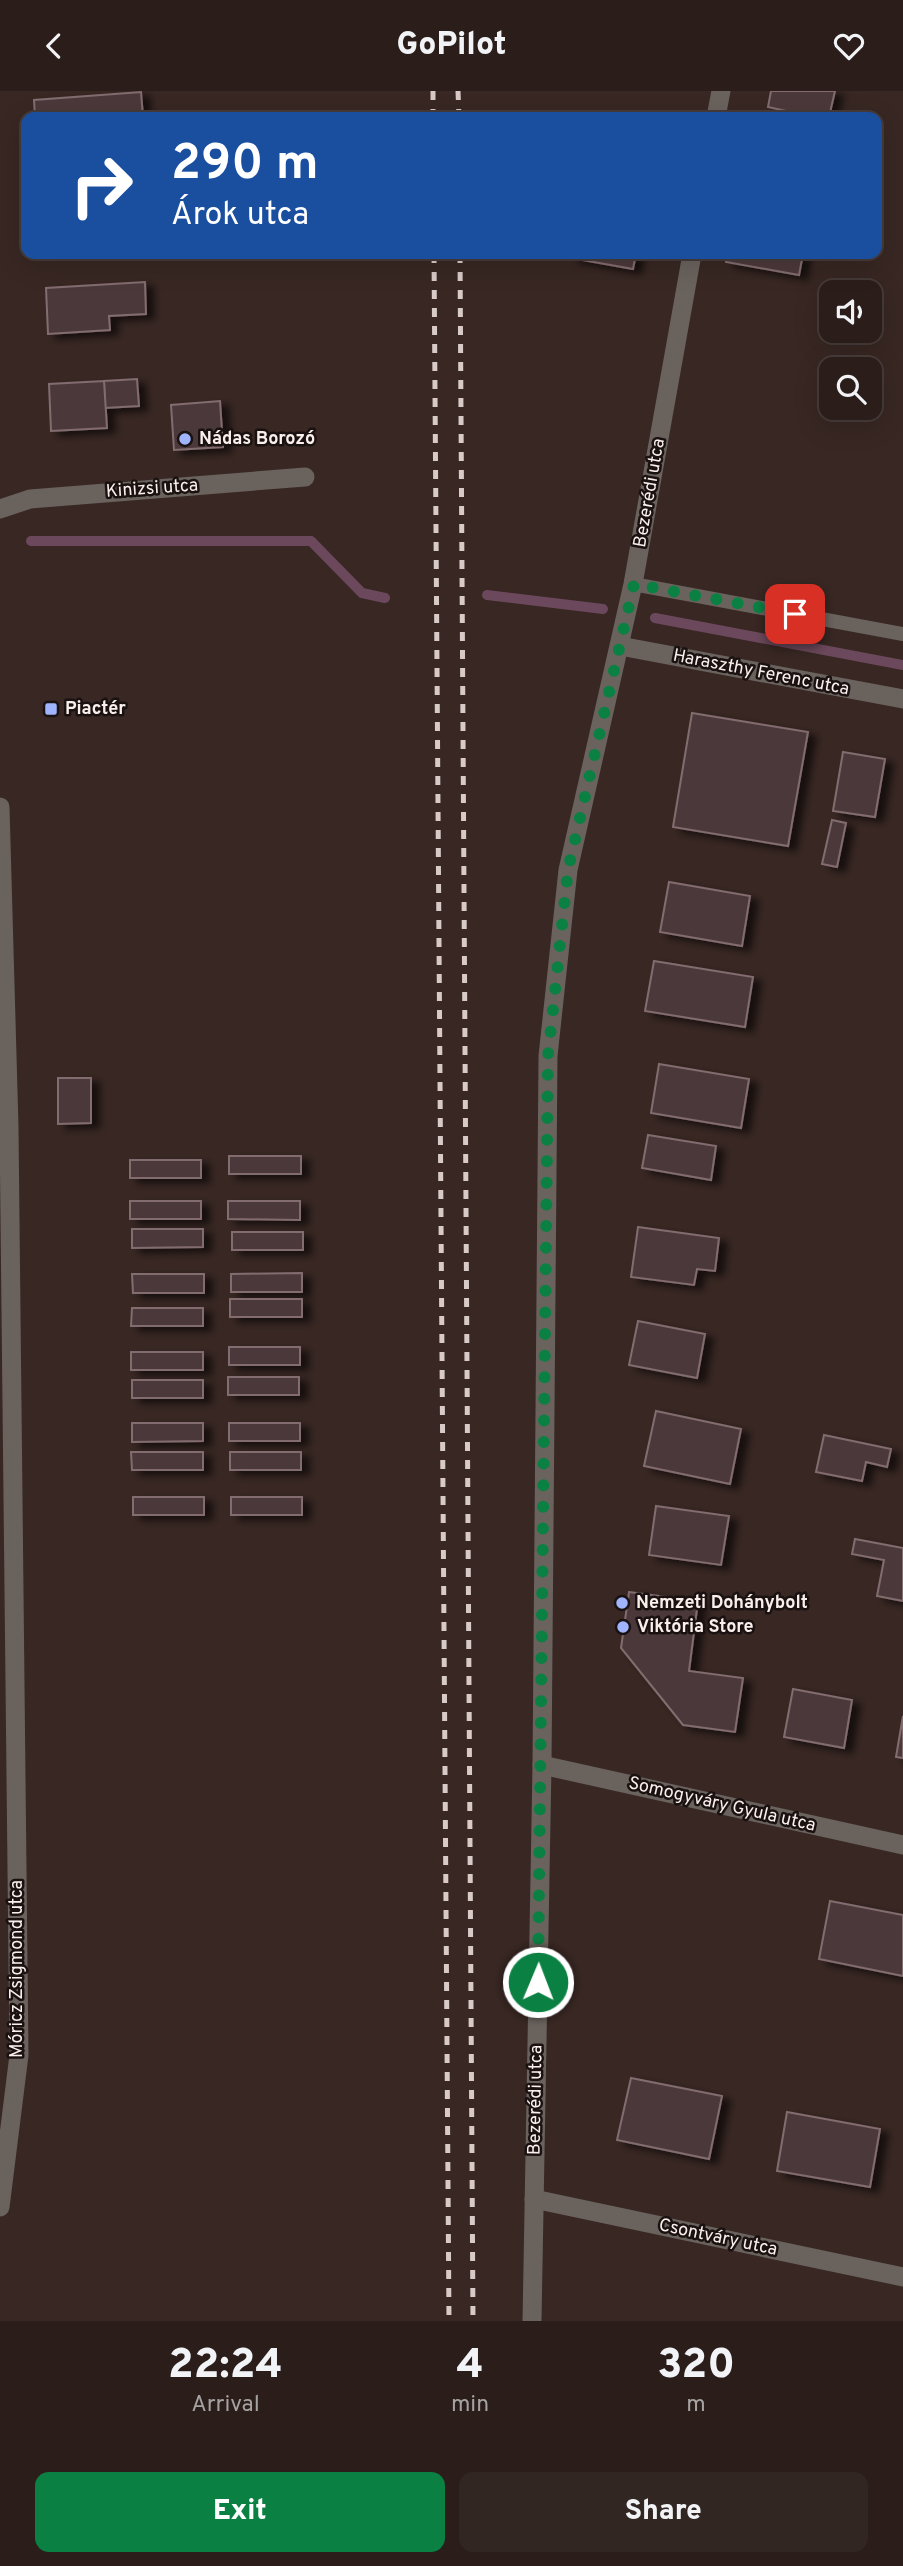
<!DOCTYPE html>
<meta charset="utf-8">
<style>
body{margin:0;font-family:Overpass,sans-serif;background:#322623;color:#f1f3f6;height:100vh;display:flex;flex-direction:column;font-size:26px;white-space:nowrap}
*{box-sizing:border-box;margin:0}
p{font-size:23px;color:#a5a2a2}
.icon{flex:none;width:38px;height:38px;fill:none;stroke:currentColor;stroke-width:2;stroke-linecap:round;stroke-linejoin:round}
.map{position:relative;height:2230px;overflow:hidden}
.details{display:flex;flex-direction:column;background:#2a1d1a;flex:1}
.details>*{flex:none}
.guide{position:absolute;left:21px;top:21px;width:861px;height:147px;border-radius:14px;box-shadow:0 7px 28px #0002,0 0 0 2px #463b39;background:#1a4fa0;color:#fff;overflow:hidden}
.tools{position:absolute;left:819px;top:189px;display:grid;gap:14px}
.tools a{display:grid;place-items:center;width:63px;height:63px;border-radius:14px;background:#2a1d1a;box-shadow:0 7px 28px #0002,0 0 0 2px #463b39;font-size:35px}
.pin{position:absolute;display:grid;place-items:center;width:60px;height:60px;color:#fff;margin:-30px;border-radius:14px;box-shadow:0 4px 10px #0006}
.me{position:absolute;width:77px;margin:-38px;rotate:1deg;stroke-linejoin:round;filter:drop-shadow(0 0 5px #0008)}
.turn{display:flex;align-items:center;gap:24px;height:147px;padding:0 35px;font-size:32px}
.turn .icon{width:91px;height:91px;stroke-width:2.5}
.turn b{display:block;font-size:49px;line-height:60px}
.eta{display:flex;justify-content:space-evenly;align-items:center;height:119px;text-align:center}
.eta b{font-size:42px;font-weight:800;line-height:49px}
.action{display:flex;gap:14px;margin-top:auto;padding:14px 35px}
.action a{flex:1;height:80px;border-radius:14px;background:#0b8043;color:#fff;font-size:28px;font-weight:800;line-height:80px;text-align:center}
.action a+a{background:#322623;color:#f1f3f6}
header{display:flex;justify-content:space-between;align-items:center;height:91px;padding:0 35px;background:#2a1d1a;font-size:32px;font-weight:800}
.map>svg:first-child{display:block}
.lines{fill:none;stroke-linecap:round;stroke-linejoin:round}
.stream{stroke:#6b485b;stroke-width:10}
.building{fill:#4c393b;stroke:#826c6f;stroke-width:2;filter:url(#shadow)}
.service{stroke:#69625d;stroke-width:14}
.minor{stroke:#69625d;stroke-width:19}
.rail{stroke:#d7cac7;stroke-width:5;stroke-dasharray:9 9;stroke-linecap:butt}
.route{stroke:#0b8043;stroke-width:12;stroke-dasharray:0 21.6}
.poi-dot{fill:#a0b3fd;stroke:#1a1211;stroke-width:2.5}
.labels{text-anchor:middle;dominant-baseline:central;stroke-width:5;stroke-linejoin:round;paint-order:stroke}
.poi-label{font-size:18px;font-weight:bold;fill:#fbefec;stroke:#1a1211;text-anchor:start}
.street-label{font-size:18px;fill:#fbefec;stroke:#1a1211}
</style>
<header><svg class="icon" aria-label="back" viewBox="0 0 24 24"><path d="M15 5l-7 7 7 7"/></svg>GoPilot<svg class="icon" aria-label="heart" viewBox="0 0 24 24"><path d="M12 20l-8-8c-3-5 5-10 8-4 3-6 11-1 8 4z"/></svg></header>
<div class="map">
<svg width="903" height="2230" viewBox="0 0 903 2230">
<defs>
<filter id="shadow"><feDropShadow dx="8" dy="4.5" stdDeviation="3.5" flood-color="#0009"/></filter>
</defs>
<rect width="100%" height="100%" fill="#382723"/>
<g class="lines">
<g class="stream">
<polyline points="31,450 311,450 362,502 385,507"/>
<polyline points="487,504 603,518"/>
<polyline points="655,527 903,574"/>
</g>
</g>
<g class="building">
<polygon points="771,0 835,0 829,26 813,26 768,16"/>
<polygon points="141,1 143,26 35,26 34,9"/>
<polygon points="572,163 636,163 633,178 571,167"/>
<polygon points="728,163 803,163 799,184 726,171"/>
<polygon points="145,191 146,223 109,225 110,239 48,243 46,197"/>
<polygon points="137,288 139,315 105,317 104,290"/>
<polygon points="104,290 107,337 51,340 49,293"/>
<polygon points="220,310 223,356 174,359 171,314"/>
<polygon points="692,622 808,641 788,755 673,736"/>
<polygon points="843,661 885,668 875,726 833,720"/>
<polygon points="832,729 846,732 837,776 822,773"/>
<polygon points="669,791 750,805 742,855 660,841"/>
<polygon points="654,870 753,886 745,936 645,920"/>
<polygon points="659,973 749,988 741,1037 651,1022"/>
<polygon points="58,987 91,987 91,1032 58,1033"/>
<polygon points="648,1044 716,1055 711,1089 642,1077"/>
<rect x="229" y="1065" width="72" height="18"/>
<rect x="130" y="1069" width="71" height="18"/>
<rect x="130" y="1110" width="71" height="18"/>
<polygon points="228,1110 300,1110 300,1129 228,1128"/>
<polygon points="638,1136 719,1147 715,1180 697,1178 694,1194 631,1186"/>
<polygon points="132,1138 203,1138 203,1156 132,1157"/>
<rect x="232" y="1141" width="71" height="18"/>
<polygon points="302,1182 302,1201 231,1201 231,1183"/>
<polygon points="132,1183 204,1183 204,1202 133,1202"/>
<rect x="230" y="1208" width="72" height="18"/>
<polygon points="132,1217 203,1217 203,1235 131,1235"/>
<polygon points="638,1230 705,1243 697,1287 629,1274"/>
<rect x="229" y="1256" width="71" height="18"/>
<rect x="131" y="1261" width="72" height="18"/>
<rect x="228" y="1286" width="71" height="18"/>
<rect x="132" y="1289" width="71" height="18"/>
<polygon points="656,1320 741,1338 730,1393 644,1375"/>
<polygon points="132,1332 203,1332 203,1350 132,1351"/>
<rect x="229" y="1332" width="71" height="18"/>
<polygon points="824,1344 891,1358 887,1376 866,1371 862,1390 816,1381"/>
<polygon points="131,1361 203,1361 203,1379 132,1379"/>
<rect x="230" y="1361" width="71" height="18"/>
<rect x="133" y="1406" width="71" height="18"/>
<rect x="231" y="1406" width="71" height="18"/>
<polygon points="656,1415 729,1425 721,1474 649,1464"/>
<polygon points="855,1448 903,1457 903,1510 877,1505 884,1469 852,1463"/>
<polygon points="629,1501 698,1510 689,1580 743,1587 735,1641 683,1634 621,1557"/>
<polygon points="793,1598 852,1609 844,1657 784,1646"/>
<polygon points="903,1625 903,1667 896,1666"/>
<polygon points="830,1810 903,1824 903,1885 819,1868"/>
<polygon points="631,1987 722,2005 709,2068 617,2049"/>
<polygon points="787,2021 880,2038 870,2096 777,2080"/>
</g>
<g class="lines">
<polyline class="service" points="633,493 903,543"/>
<g class="minor">
<polyline points="716,26 721,0"/>
<polyline points="0,418 30,408 305,386"/>
<polyline points="620,555 903,608"/>
<polyline points="0,716 9,1035 19,1964 0,2116"/>
<polyline points="542,1674 903,1754"/>
<polyline points="534,2108 903,2186"/>
<polyline points="532,2230 542,1674 548,965 568,779 633,493 692,163"/>
</g>
<g class="rail">
<polyline points="433,0 433,26"/>
<polyline points="458,0 459,26"/>
<polyline points="434,163 449,2230"/>
<polyline points="460,163 473,2230"/>
</g>
</g>
<g class="lines">
<polyline class="route" points="538,1891 548,965 568,779 634,493 795,523"/>
</g>
<g class="poi-dot">
<circle cx="185" cy="348" r="7"/>
<rect x="44" y="611" width="14" height="14" rx="3.5"/>
<circle cx="622" cy="1512" r="7"/>
<circle cx="623" cy="1536" r="7"/>
</g>
<g class="labels">
<g class="poi-label">
<text x="199" y="348">Nádas Borozó</text>
<text x="65" y="618">Piactér</text>
<text x="636" y="1512">Nemzeti Dohánybolt</text>
<text x="637" y="1536">Viktória Store</text>
</g>
<g class="street-label">
<text transform="translate(152 398) rotate(-4)">Kinizsi utca</text>
<text transform="translate(650 402) rotate(-80)">Bezerédi utca</text>
<text transform="translate(761 582) rotate(11)">Haraszthy Ferenc utca</text>
<text transform="translate(722 1714) rotate(13)">Somogyváry Gyula utca</text>
<text transform="translate(17 1878) rotate(-90)">Móricz Zsigmond utca</text>
<text transform="translate(536 2009) rotate(-89)">Bezerédi utca</text>
<text transform="translate(718 2147) rotate(12)">Csontváry utca</text>
</g>
</g>
</svg>
<div class="tools">
<a><svg class="icon" aria-label="sound" viewBox="0 0 24 24"><path d="M4 9h4l5-4v14l-5-4H4zM17 9q2 3 0 6"/></svg></a>
<a><svg class="icon" aria-label="search" viewBox="0 0 24 24"><circle cx="10" cy="10" r="6"/><path d="M15 15l6 6"/></svg></a>
</div>
<div class="pin" style="left:795px;top:523px;background:#d93025"><svg class="icon" aria-label="arrive" viewBox="0 0 24 24"><path d="M6 21V4h12l-3 4 3 4H6"/></svg></div>
<svg class="me" style="left:538px;top:1891px" viewBox="-20 -20 40 40"><circle r="17" fill="#0b8043" stroke="#fff" stroke-width="3"/><path d="M0-11L8 9 0 5-8 9z" fill="#fff"/></svg>
<div class="guide">
<div class="turn"><svg class="icon" aria-label="right" viewBox="0 0 24 24"><path d="M7 20v-9h11M14 6l5 5-5 5"/></svg><div><b>290 m</b>Árok utca</div></div>
</div>
</div>
<section class="details">
<div class="eta">
<div><b>22:24</b><p>Arrival</p></div>
<div><b>4</b><p>min</p></div>
<div><b>320</b><p>m</p></div>
</div>
<div class="action"><a>Exit</a><a>Share</a></div>
</section>
